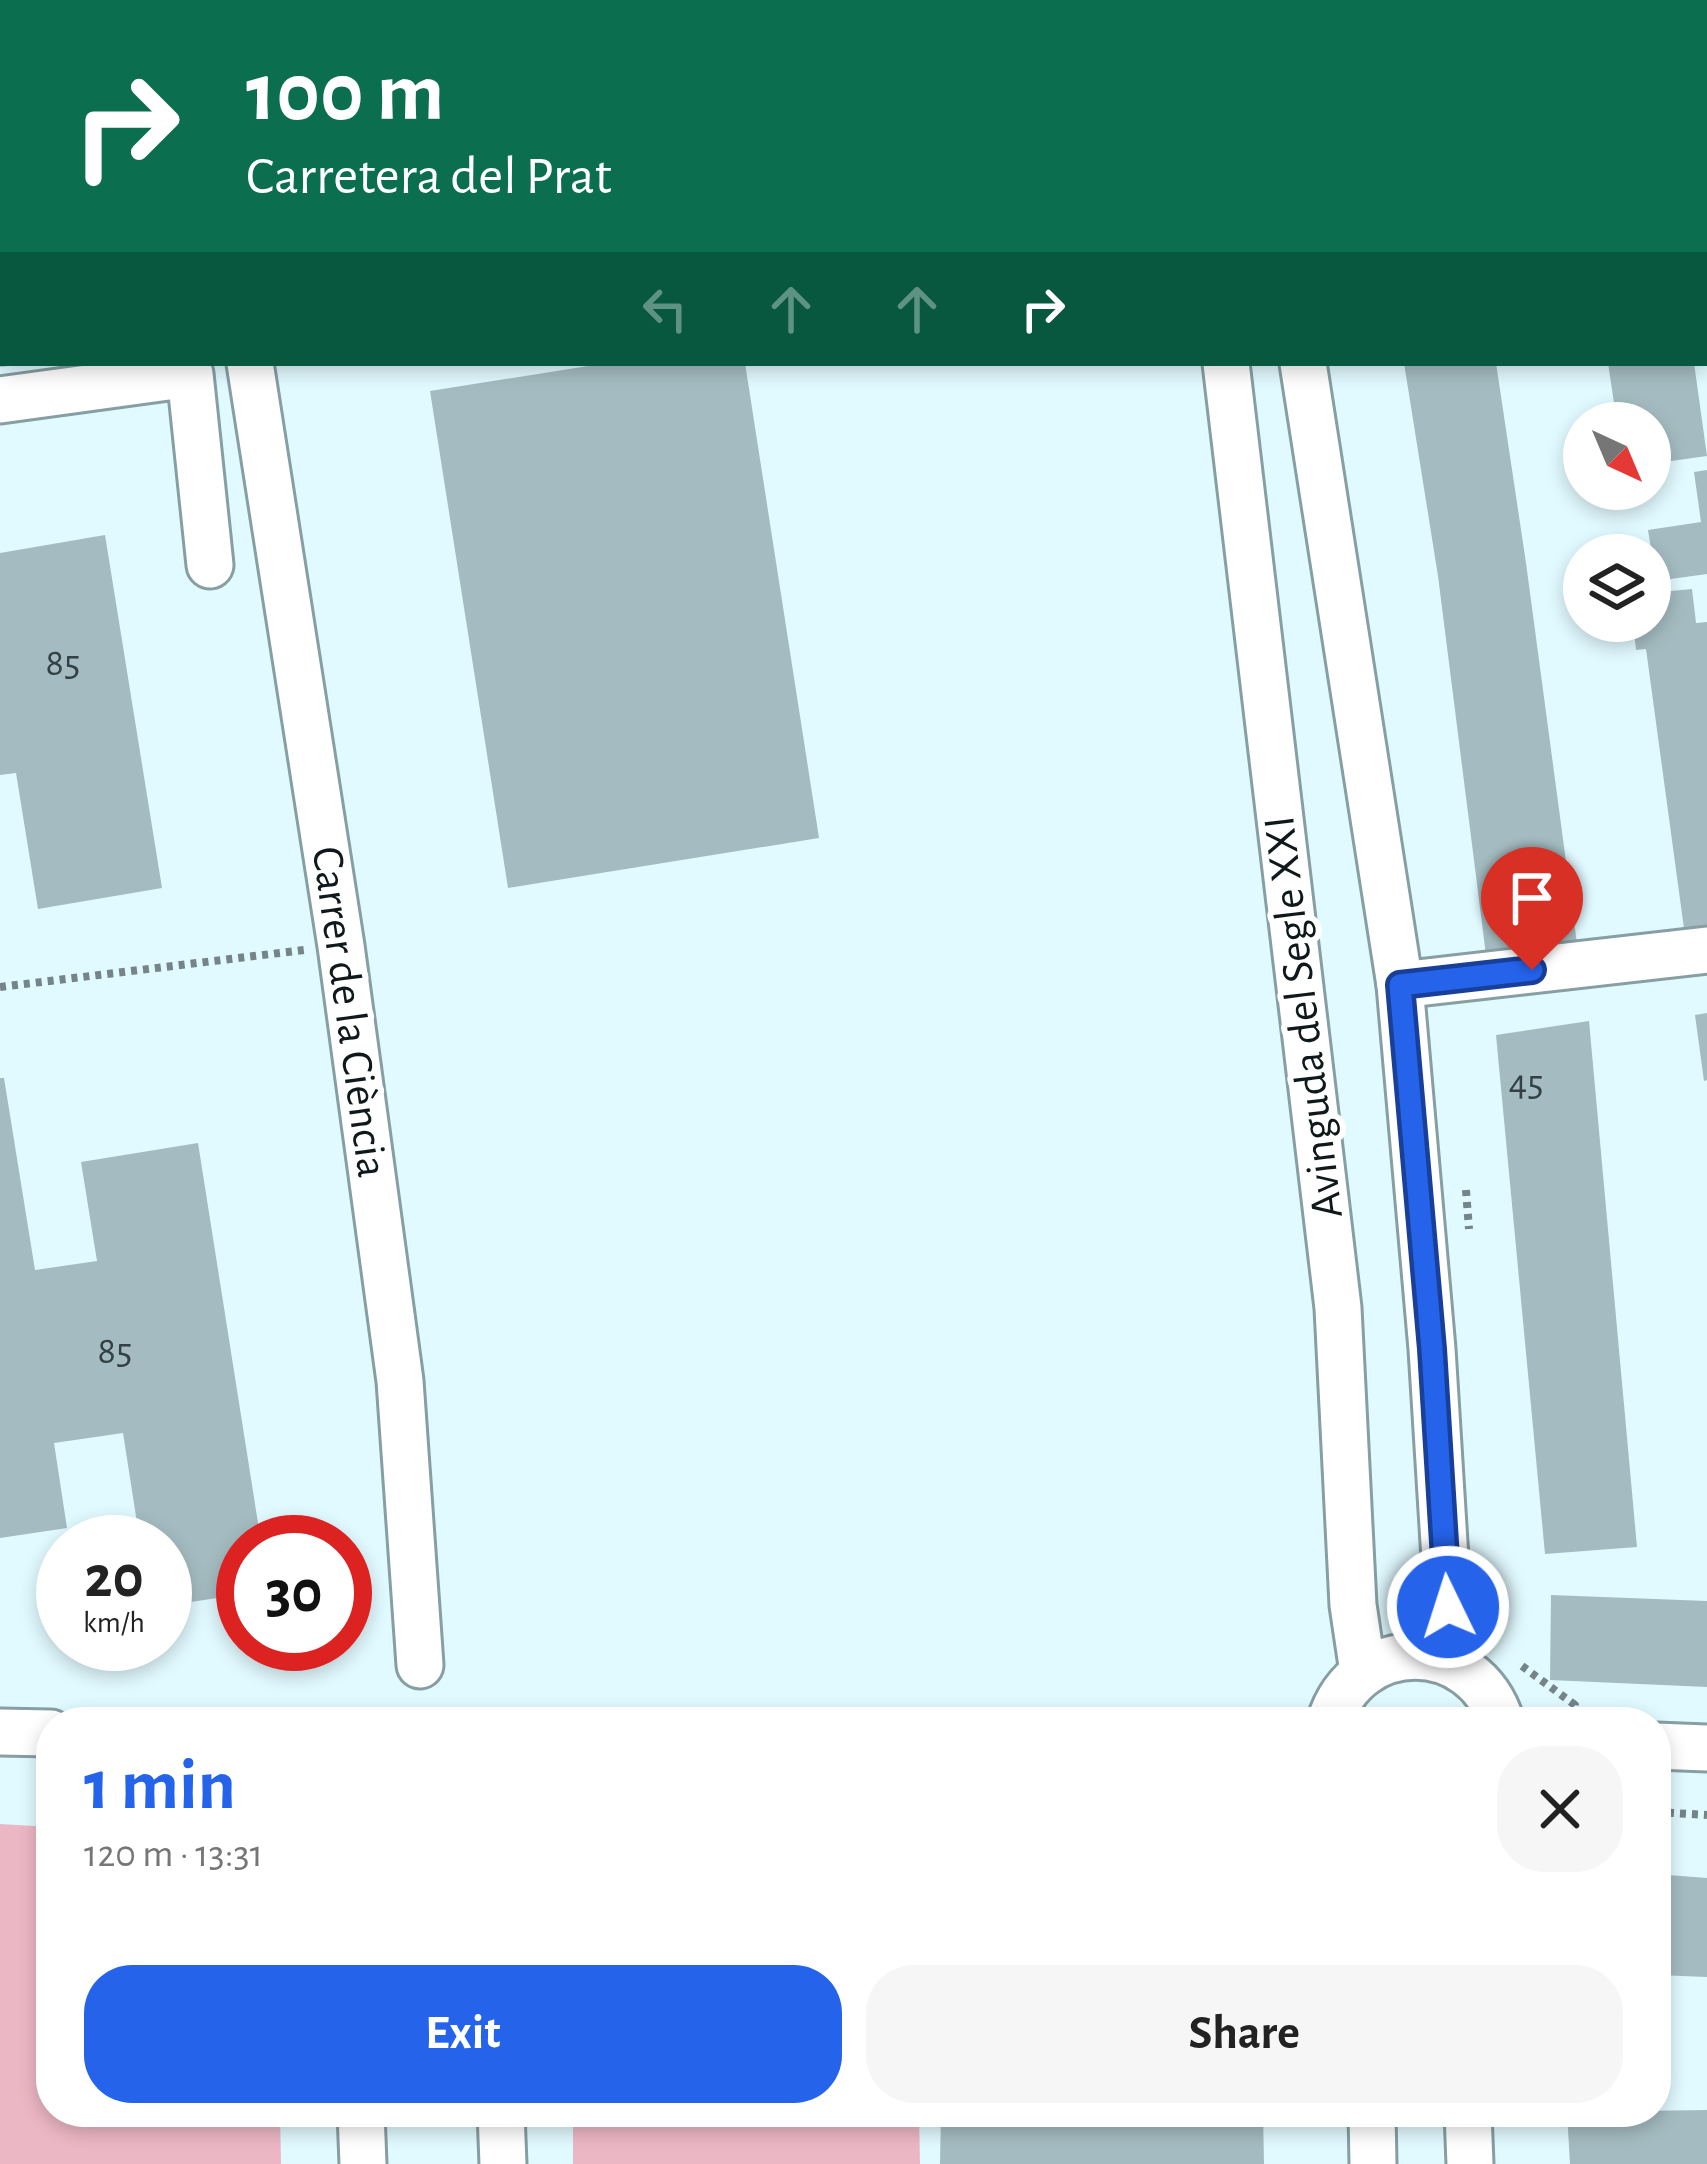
<!DOCTYPE html>
<meta charset="utf-8">
<style>
body{margin:0;font-family:"Alegreya Sans",sans-serif;background:#f6f6f6;color:#222;height:100vh;display:flex;flex-direction:column;font-size:45px;white-space:nowrap}
*{box-sizing:border-box;margin:0}
p{font-size:39px;color:#767676}
.icon{flex:none;width:66px;height:66px;fill:none;stroke:currentColor;stroke-width:2;stroke-linecap:round;stroke-linejoin:round}
.map{position:relative;flex:1;overflow:hidden}
.details{position:absolute;left:36px;top:1707px;width:1635px;height:420px;display:flex;flex-direction:column;background:#fff;border-radius:48px;box-shadow:0 6px 18px #0003}
.details>*{flex:none}
.hud{position:absolute;left:0px;top:0px;width:1707px;height:366px;box-shadow:0 6px 18px #0003;background:#0b6e4f;color:#fff;overflow:hidden}
.needle{width:78px;rotate:136deg}
.fabs{position:absolute;left:1563px;top:402px;display:grid;gap:24px}
.fabs a{display:grid;place-items:center;width:108px;height:108px;border-radius:50%;background:#fff;box-shadow:0 6px 18px #0003;font-size:60px}
.speed{position:absolute;left:36px;top:1515px;display:flex;gap:24px;font-size:60px;font-weight:700;text-align:center}
.speed>*{display:grid;place-content:center;width:156px;height:156px;border-radius:50%;background:#fff;box-shadow:0 6px 18px #0003;line-height:1}
.speed small{font-size:30px;font-weight:400}
.speed .limit{border:18px solid #d22;background:#fff;color:#111}
.pin{position:absolute;display:grid;place-items:center;width:102px;height:102px;color:#fff;margin:-123px -51px;border-radius:50% 50% 50% 0;rotate:-45deg;box-shadow:0 0 12px #0007}
.pin .icon{rotate:45deg}
.me{position:absolute;width:132px;margin:-66px;rotate:356deg;stroke-linejoin:round;filter:drop-shadow(0 0 9px #0008)}
.turn{display:flex;align-items:center;gap:42px;height:252px;padding:0 48px;font-size:54px}
.turn .icon{width:156px;height:156px;stroke-width:2.5}
.turn b{display:block;font-size:84px;line-height:102px}
.lanes{display:flex;align-items:center;height:114px;padding:0 48px;background:#0003;justify-content:center;gap:60px;direction:ltr}
.lanes .off{opacity:.35}
.round{display:grid;place-items:center;flex:none;width:126px;height:126px;border-radius:48px;background:#f6f6f6}
.headline{display:flex;align-items:center;justify-content:space-between;height:204px;padding:0 48px}
h1{font-size:72px;font-weight:700;line-height:90px;color:#2563eb}
.primary-button{display:flex;gap:24px;margin-top:auto;padding:24px 48px}
.primary-button a{flex:1;height:138px;border-radius:48px;background:#2563eb;color:#fff;font-size:48px;font-weight:700;line-height:138px;text-align:center}
.primary-button a+a{background:#f6f6f6;color:#222}
.map>svg:first-child{display:block}
.green{fill:#ecb7c4}
.building{fill:#a4bcc1}
.lines{fill:none;stroke-linecap:round;stroke-linejoin:round}
.minor-casing{stroke:#879ea2;stroke-width:51}
.path{stroke:#748488;stroke-width:8;stroke-dasharray:6 6;stroke-linecap:butt}
.minor{stroke:#fff;stroke-width:45}
.route-casing{stroke:#184099;stroke-width:30}
.route{stroke:#2563eb;stroke-width:21}
.labels{text-anchor:middle;dominant-baseline:central;stroke-width:12;stroke-linejoin:round;paint-order:stroke}
.number-label{font-size:39px;fill:#344144}
.street-label{font-size:45px;fill:#0f181a;stroke:#fff}
</style>
<div class="map">
<svg width="1707" height="2164" viewBox="0 0 1707 2164">
<rect width="100%" height="100%" fill="#e1faff"/>
<g class="green">
<polygon points="0,0 1065,0 1046,3 3,3 3,165 0,165"/>
<polygon points="0,1824 51,1827 51,2112 280,2112 281,2164 0,2164"/>
<polygon points="573,2112 919,2112 920,2164 573,2164"/>
</g>
<g class="building">
<polygon points="607,363 745,363 819,838 508,888 430,391"/>
<polygon points="1404,363 1496,363 1526,563 1578,951 1487,963 1438,576"/>
<polygon points="1608,363 1694,363 1707,456 1650,464 1650,423 1617,423"/>
<polygon points="1707,470 1707,574 1656,581 1648,530 1701,522 1694,472"/>
<polygon points="105,535 162,888 38,909 16,773 0,775 0,553"/>
<polygon points="1692,589 1696,623 1707,622 1707,933 1685,936 1646,649 1636,650 1633,621 1650,621 1650,593"/>
<polygon points="1707,1013 1707,1080 1704,1081 1695,1015"/>
<polygon points="1589,1021 1637,1547 1545,1554 1496,1035"/>
<polygon points="0,1078 4,1078 35,1270 97,1261 81,1162 198,1143 261,1542 243,1542 243,1594 165,1606 165,1542 140,1542 123,1433 54,1443 67,1528 0,1538"/>
<polygon points="1551,1595 1707,1601 1707,1687 1550,1680"/>
<polygon points="1656,1874 1707,1878 1707,1977 1656,1975"/>
<polygon points="1707,2110 1707,2164 1570,2164 1567,2112"/>
<polygon points="941,2112 1263,2112 1264,2164 940,2164"/>
</g>
<g class="lines">
<g class="minor-casing">
<g id="minor">
<polyline points="1281,0 1285,3"/>
<polyline points="1172,3 1176,0"/>
<polyline points="1704,23 1707,22"/>
<polyline points="0,218 3,218"/>
<polyline points="1704,258 1707,279"/>
<polyline points="0,341 3,341"/>
<polyline points="250,363 341,946 400,1381 420,1665"/>
<polyline points="1226,363 1338,1308 1353,1605 1363,1672"/>
<polyline points="1303,363 1400,985 1432,1349 1448,1607 1447,1661"/>
<polyline points="0,400 190,374 210,565"/>
<polyline points="1400,985 1707,950"/>
<path d="M1330,1722C1357,1634 1474,1635 1501,1722"/>
<polyline points="0,1732 51,1733"/>
<polyline points="1656,1746 1707,1748"/>
<polyline points="361,2112 363,2164"/>
<polyline points="501,2112 503,2164"/>
<polyline points="1372,2112 1373,2164"/>
<polyline points="1468,2112 1470,2164"/>
</g>
</g>
<g class="path">
<polyline points="0,987 304,950"/>
<polyline points="1466,1190 1469,1229"/>
<polyline points="1522,1666 1575,1705 1574,1722"/>
<polyline points="1656,1812 1707,1815"/>
</g>
<use href="#minor" class="minor"/>
</g>
<g class="lines">
<g class="route-casing">
<polyline id="route" points="1448,1607 1432,1349 1400,985 1532,970"/>
</g>
<use href="#route" class="route"/>
</g>
<g class="labels">
<g class="number-label">
<text x="63" y="663">85</text>
<text x="1526" y="1083">45</text>
<text x="115" y="1351">85</text>
</g>
<g class="street-label">
<text transform="translate(349 1012) rotate(82)">Carrer de la Ciència</text>
<text transform="translate(1304 1017) rotate(-97)">Avinguda del Segle XXI</text>
</g>
</g>
</svg>
<div class="fabs">
<a><svg class="needle" viewBox="-14 -14 28 28"><path d="M0-13l5 13h-10z" fill="#e53935"/><path d="M0 13l5-13h-10z" fill="#767676"/></svg></a>
<a><svg class="icon" aria-label="layers" viewBox="0 0 24 24"><path d="M12 4l9 5-9 5-9-5zM3 14l9 5 9-5"/></svg></a>
</div>
<div class="speed"><div>20<small>km/h</small></div><div class="limit">30</div></div>
<div class="pin" style="left:1532px;top:970px;background:#d93025"><svg class="icon" aria-label="arrive" viewBox="0 0 24 24"><path d="M6 21V4h12l-3 4 3 4H6"/></svg></div>
<svg class="me" style="left:1448px;top:1607px" viewBox="-20 -20 40 40"><circle r="17" fill="#2563eb" stroke="#fff" stroke-width="3"/><path d="M0-11L8 9 0 5-8 9z" fill="#fff"/></svg>
<div class="hud">
<div class="turn"><svg class="icon" aria-label="right" viewBox="0 0 24 24"><path d="M7 20v-9h11M14 6l5 5-5 5"/></svg><div><b>100 m</b>Carretera del Prat</div></div>
<div class="lanes"><svg class="icon off" aria-label="left" viewBox="0 0 24 24"><path d="M17 20v-9H6M10 6l-5 5 5 5"/></svg><svg class="icon off" aria-label="ahead" viewBox="0 0 24 24"><path d="M12 20V5M6 11l6-6 6 6"/></svg><svg class="icon off" aria-label="ahead" viewBox="0 0 24 24"><path d="M12 20V5M6 11l6-6 6 6"/></svg><svg class="icon" aria-label="right" viewBox="0 0 24 24"><path d="M7 20v-9h11M14 6l5 5-5 5"/></svg></div>
</div>
<section class="details">
<div class="headline"><div><h1>1 min</h1><p>120 m · 13:31</p></div><a class="round"><svg class="icon" aria-label="close" viewBox="0 0 24 24"><path d="M6 6l12 12M18 6L6 18"/></svg></a></div>
<div class="primary-button"><a>Exit</a><a>Share</a></div>
</section>
</div>
